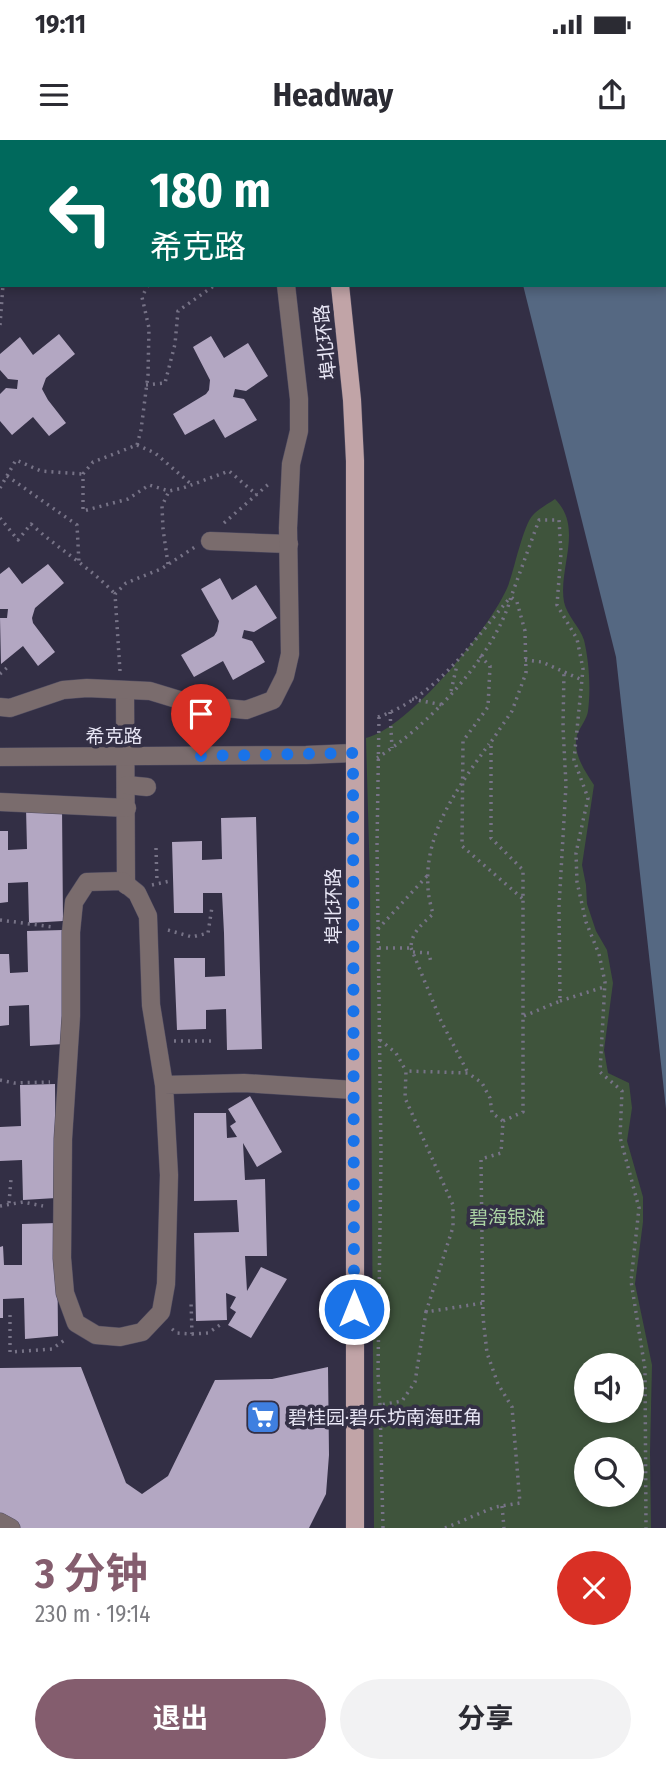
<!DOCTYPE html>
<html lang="zh">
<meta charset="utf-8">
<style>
body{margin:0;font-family:"Fira Sans Condensed","Noto Sans SC",sans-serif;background:#f2f2f3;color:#2b2b33;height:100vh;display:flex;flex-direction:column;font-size:26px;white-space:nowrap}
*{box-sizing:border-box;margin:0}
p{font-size:23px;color:#7c7c81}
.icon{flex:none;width:38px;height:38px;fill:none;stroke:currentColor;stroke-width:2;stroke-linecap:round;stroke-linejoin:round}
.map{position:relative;height:1388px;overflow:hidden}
.side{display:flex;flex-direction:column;background:#fff;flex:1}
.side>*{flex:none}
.hud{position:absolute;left:0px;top:0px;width:667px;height:147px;box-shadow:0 4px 10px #0003;background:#00695c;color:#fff;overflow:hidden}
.controls{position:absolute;left:574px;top:1213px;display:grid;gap:14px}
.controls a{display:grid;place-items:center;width:70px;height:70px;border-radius:50%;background:#fff;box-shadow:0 4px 10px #0003;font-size:35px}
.pin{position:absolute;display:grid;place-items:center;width:60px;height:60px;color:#fff;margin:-72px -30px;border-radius:50% 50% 50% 0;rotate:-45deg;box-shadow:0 0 7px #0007}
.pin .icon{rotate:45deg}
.me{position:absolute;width:77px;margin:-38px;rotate:0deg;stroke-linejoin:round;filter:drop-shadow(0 0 5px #0008)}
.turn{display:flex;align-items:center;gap:24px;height:147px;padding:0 35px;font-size:32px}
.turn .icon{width:91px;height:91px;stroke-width:2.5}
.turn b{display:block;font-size:49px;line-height:60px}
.round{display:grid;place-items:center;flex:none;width:74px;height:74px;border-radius:37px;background:#f2f2f3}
.headline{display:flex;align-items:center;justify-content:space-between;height:119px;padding:0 35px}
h1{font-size:42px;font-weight:700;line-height:52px;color:#845d6e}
.primary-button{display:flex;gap:14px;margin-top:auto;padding:14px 35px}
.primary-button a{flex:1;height:80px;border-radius:42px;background:#845d6e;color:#fff;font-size:28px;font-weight:700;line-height:80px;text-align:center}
.primary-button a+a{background:#f2f2f3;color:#2b2b33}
.status{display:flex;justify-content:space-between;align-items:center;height:49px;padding:0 35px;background:#fff;direction:ltr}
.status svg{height:19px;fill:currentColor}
header{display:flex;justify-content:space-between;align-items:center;height:91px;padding:0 35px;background:#fff;font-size:32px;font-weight:700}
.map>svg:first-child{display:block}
.green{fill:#3f543c;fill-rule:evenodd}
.water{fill:#556882}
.building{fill:#b3a7c2}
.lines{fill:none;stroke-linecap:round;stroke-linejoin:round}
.minor-casing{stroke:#504c61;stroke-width:19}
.major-casing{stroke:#504c61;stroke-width:19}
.path{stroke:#777387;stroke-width:3.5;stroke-dasharray:2 5;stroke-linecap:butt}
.minor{stroke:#7a6c6d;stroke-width:18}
.major{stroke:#c1a4a7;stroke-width:18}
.route{stroke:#1a73e8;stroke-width:12;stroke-dasharray:0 21.6}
.labels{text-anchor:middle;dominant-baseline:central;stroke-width:7;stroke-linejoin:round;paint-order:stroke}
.street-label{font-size:19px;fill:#e8e6f5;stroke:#332f45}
.park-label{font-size:19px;fill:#abd3a4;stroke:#332f45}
.poi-label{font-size:19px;fill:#e8e6f5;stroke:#332f45;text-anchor:start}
</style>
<div class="status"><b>19:11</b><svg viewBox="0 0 49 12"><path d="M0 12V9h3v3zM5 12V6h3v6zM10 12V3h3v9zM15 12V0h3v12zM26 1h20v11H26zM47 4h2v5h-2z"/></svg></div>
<header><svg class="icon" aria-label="menu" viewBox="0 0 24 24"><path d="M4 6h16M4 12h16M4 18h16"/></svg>Headway<svg class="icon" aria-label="share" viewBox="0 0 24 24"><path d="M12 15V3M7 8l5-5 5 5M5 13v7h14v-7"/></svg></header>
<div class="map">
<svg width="666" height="1388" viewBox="0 0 666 1388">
<rect width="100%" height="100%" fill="#332f45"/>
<path class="green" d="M555,359C584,388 558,428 564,462C567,476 580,487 584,500C589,521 591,549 588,571C587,579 580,587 577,595C572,613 585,631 594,645L582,725L586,745L587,764L596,791L607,810L613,843L604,910L608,933L629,943L632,968L627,1001L643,1057V1082L635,1144L652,1225L650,1312L651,1388H374L370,743L366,598C409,588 491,487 508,446C514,431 523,385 533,375C538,369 548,364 555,359ZM586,1225H632V1270H586ZM586,1309H632V1354H586Z"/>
<polygon class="water" points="487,0 666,0 666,969 616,517 523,145 665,145 665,2"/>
<g class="building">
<polygon points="59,194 75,214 46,238 42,249 48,260 66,283 49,296 33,277 12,295 0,281 0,254 6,248 17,249 18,240 8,239 0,230 0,214 20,197 33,215"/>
<polygon points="211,196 224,218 248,203 268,236 246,251 235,249 233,257 244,259 257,280 225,298 214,279 185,295 173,274 206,254 209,250 210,240 193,207"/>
<polygon points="48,424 64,443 35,468 32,478 33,483 55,512 38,526 23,506 1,524 0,478 7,478 8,469 0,469 0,434 9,427 22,444"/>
<polygon points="220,438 232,460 256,445 277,478 254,492 244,490 242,498 252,501 265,522 233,540 223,521 194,537 181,515 214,496 217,491 219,481 201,449"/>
<polygon points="62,667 63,781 29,783 28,742 8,743 8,762 0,763 0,691 8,691 8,710 27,709 26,668"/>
<polygon points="256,677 262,909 227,910 226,869 206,870 206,889 177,890 174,818 205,818 205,837 225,836 224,793 222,753 203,753 203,773 174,773 172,702 202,701 202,720 222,719 221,678"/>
<polygon points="63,790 64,904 30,906 29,865 9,866 9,885 0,886 0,814 9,814 10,833 28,832 27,791"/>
<polygon points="55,944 56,1058 23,1060 22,1020 0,1021 0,987 21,986 20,945"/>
<polygon points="250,956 282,1012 257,1027 243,1003 245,1040 265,1039 267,1116 245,1116 247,1151 261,1127 287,1139 251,1198 228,1185 236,1172 230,1168 236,1157 226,1153 227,1180 196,1181 194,1093 239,1092 237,1060 194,1061 194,973 226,973 227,998 237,997 230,986 236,982 228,969"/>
<polygon points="57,1083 58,1196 25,1199 24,1158 3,1159 3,1178 0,1178 0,1107 3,1106 4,1125 22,1125 22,1084"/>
<polygon points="81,1227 126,1343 142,1354 168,1336 215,1240 272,1239 328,1227 329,1315 326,1354 309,1388 0,1388 0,1228"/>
</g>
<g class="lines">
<g class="minor-casing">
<g id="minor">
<polyline points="261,0 261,2"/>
<polyline points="210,401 289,404"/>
<polyline points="125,551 126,745"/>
<polyline points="0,567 10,568 63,550 87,548 150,551 196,565 246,570 273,560 285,536 290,514 288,388 291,324 299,291 299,259 286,145"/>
<polyline points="0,617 306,615 353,613"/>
<polyline points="127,645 147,647"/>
<polyline points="0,662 127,668"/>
<polyline points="164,945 151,865 148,776 137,753 122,741 87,742 74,762 71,792 71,876 63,999 62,1118 65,1153 76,1183 96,1195 120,1197 142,1192 161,1172 166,1144 169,1035 164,945 244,943 354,950"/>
<polyline points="0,1382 11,1388"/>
</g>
</g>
<g class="major-casing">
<g id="major">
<polyline points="318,0 318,2"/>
<polyline points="340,145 352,260 355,321 355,1388"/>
</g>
</g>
<g class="path">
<polyline points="77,0 98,2"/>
<polyline points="140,0 141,2"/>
<polyline points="0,109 2,109"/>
<polyline points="148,145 142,157 149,188 148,235 141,290 137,305 93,322 83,334 83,371 128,359 149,345 169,351 183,348 229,331 257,355"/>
<polyline points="0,185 3,145"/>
<polyline points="146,245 165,243 175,204 178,171 215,145"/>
<polyline points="137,305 155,313 191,344"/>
<polyline points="7,336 77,385 79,423"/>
<polyline points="0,348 16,320 41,331 83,334"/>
<path d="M0,378L18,400L31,384C58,409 90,427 115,454"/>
<polyline points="224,383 271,342"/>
<polyline points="168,424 163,389 162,366 169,351"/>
<polyline points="480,516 490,526 488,567 463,601 462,706 523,759"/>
<polyline points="525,520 542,522 582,540"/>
<polyline points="120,531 115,454 126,443 161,429 195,407"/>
<polyline points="0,534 10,525"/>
<polyline points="451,551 457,525"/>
<polyline points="412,559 443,565"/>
<polyline points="390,572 392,608"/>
<path d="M378,577C436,557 471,504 508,460"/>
<polyline points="379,577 377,706 381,1014 378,1233 380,1265"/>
<path d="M377,618C427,587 495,516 511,457"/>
<polyline points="156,708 157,742"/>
<polyline points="152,745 170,741"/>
<polyline points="0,780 53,787"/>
<polyline points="378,789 427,736"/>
<polyline points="168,790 192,797 208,793 212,767"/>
<path d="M379,808H411C411,793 422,784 433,774C431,766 428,756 428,747C424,692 459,646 489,604"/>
<polyline points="411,808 441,881 468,933"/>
<polyline points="413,812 429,813 431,823"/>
<polyline points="560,861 604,847"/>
<polyline points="524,876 560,861 559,766 566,645 563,587 564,531"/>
<polyline points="380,900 396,913 406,931"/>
<polyline points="174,901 213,901"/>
<polyline points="0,940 14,943 50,942"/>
<polyline points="9,1063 11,1039"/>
<polyline points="0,1066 23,1062 43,1066"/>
<polyline points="426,1172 453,1087 453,1065 405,958 406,931 468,933 482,943 490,958 492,973 503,981"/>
<polyline points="10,1175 10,1212 52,1209 66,1199"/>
<polyline points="172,1189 177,1193 192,1194 191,1161"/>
<polyline points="192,1194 208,1193 223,1183"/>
<polyline points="502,1366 504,1388"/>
<polyline points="383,1388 380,1265 402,1261 415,1242 426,1172 483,1163"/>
<polyline points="445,1388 495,1367 520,1363 512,1267 498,1244 487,1213 483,1177 481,1019 501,1013 503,981 523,972 523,730 491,698 491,602 512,571 526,533 525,491 517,462 511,457 539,380 559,380 561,413 557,465 577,499 583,529 574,620 588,658 576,713 577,742 586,782 599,814 605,842 600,932 622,951 620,997 639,1068 631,1141 645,1229 646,1388"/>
</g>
<use href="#minor" class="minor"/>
<use href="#major" class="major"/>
</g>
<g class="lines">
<polyline class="route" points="201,616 353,613 354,1169"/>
</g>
<defs>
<g id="supermarket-square" transform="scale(1.75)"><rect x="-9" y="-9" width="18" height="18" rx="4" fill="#3f7fe0" stroke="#332f45"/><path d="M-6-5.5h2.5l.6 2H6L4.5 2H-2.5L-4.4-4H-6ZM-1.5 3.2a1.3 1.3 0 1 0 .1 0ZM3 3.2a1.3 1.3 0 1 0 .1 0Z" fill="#fff"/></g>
</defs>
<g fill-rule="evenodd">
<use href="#supermarket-square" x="263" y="1277"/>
</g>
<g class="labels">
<g class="street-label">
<text transform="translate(325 202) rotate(-96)">埠北环路</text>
<text x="114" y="596">希克路</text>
<text transform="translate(333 766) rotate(-90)">埠北环路</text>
</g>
<g class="park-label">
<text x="507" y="1077">碧海银滩</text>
</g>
<g class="poi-label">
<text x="288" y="1277">碧桂园·碧乐坊南海旺角</text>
</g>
</g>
</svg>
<div class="controls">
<a><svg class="icon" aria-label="sound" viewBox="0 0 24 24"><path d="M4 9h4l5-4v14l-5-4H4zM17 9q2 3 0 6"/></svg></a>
<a><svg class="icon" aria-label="search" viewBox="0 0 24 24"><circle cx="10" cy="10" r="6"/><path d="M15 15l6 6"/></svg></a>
</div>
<div class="pin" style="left:201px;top:616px;background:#d93025"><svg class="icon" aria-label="arrive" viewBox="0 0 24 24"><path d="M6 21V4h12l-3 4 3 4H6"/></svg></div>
<svg class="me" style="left:354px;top:1169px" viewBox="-20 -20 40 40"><circle r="17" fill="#1a73e8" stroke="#fff" stroke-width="3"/><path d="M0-11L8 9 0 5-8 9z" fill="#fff"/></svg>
<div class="hud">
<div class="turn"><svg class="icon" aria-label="left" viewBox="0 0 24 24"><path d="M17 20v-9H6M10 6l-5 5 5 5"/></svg><div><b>180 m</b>希克路</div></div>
</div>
</div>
<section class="side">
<div class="headline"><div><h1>3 分钟</h1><p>230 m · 19:14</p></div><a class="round" style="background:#d93025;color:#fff"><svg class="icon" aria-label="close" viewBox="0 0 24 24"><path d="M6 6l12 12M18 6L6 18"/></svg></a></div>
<div class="primary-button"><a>退出</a><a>分享</a></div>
</section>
